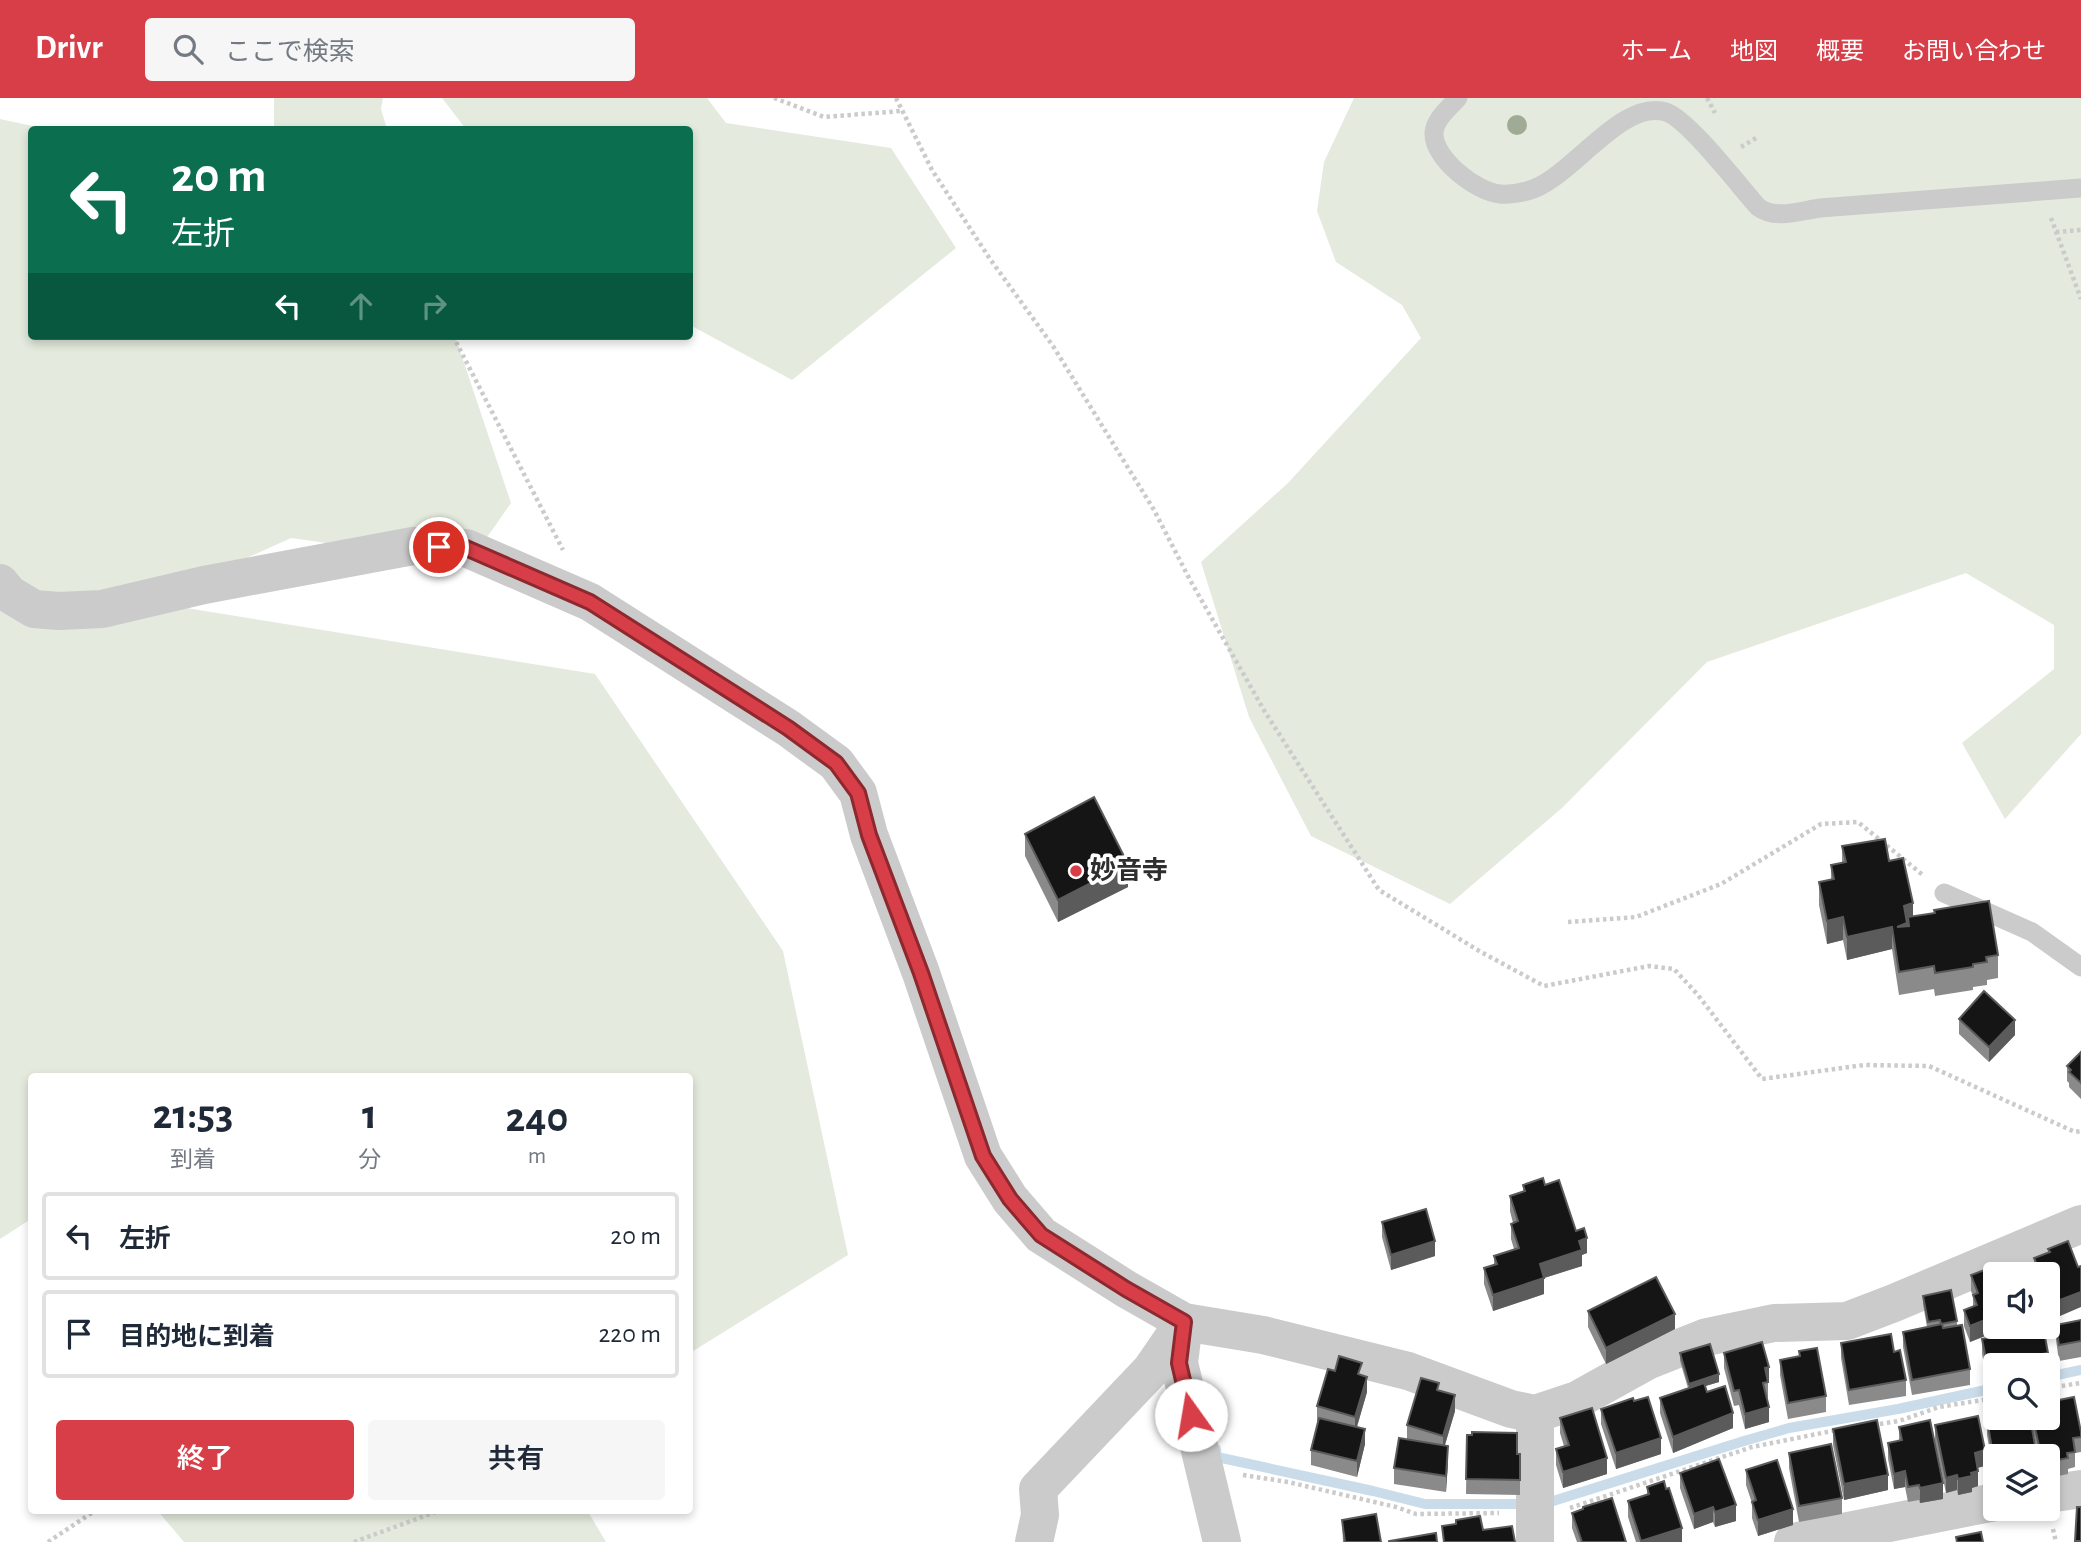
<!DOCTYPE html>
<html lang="ja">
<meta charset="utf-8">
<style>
body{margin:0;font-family:"Alegreya Sans","Noto Sans JP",sans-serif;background:#f6f6f7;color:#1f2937;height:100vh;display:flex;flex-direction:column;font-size:26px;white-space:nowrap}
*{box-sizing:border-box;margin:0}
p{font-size:23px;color:#747a83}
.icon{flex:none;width:38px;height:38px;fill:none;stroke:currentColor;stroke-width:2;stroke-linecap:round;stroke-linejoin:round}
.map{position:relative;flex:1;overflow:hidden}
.panel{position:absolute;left:28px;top:975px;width:665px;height:441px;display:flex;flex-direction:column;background:#fff;border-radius:7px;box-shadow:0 4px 10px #0003}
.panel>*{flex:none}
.hud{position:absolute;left:28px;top:28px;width:665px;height:214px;border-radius:7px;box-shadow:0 4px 10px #0003;background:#0b6e4f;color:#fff;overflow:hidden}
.fabs{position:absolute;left:1983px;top:1164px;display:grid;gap:14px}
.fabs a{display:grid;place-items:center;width:77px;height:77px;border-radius:7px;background:#fff;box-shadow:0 4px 10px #0003;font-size:35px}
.pin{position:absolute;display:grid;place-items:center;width:60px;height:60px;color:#fff;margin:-30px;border:4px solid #fff;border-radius:50%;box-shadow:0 2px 7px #0007}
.me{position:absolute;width:77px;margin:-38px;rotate:347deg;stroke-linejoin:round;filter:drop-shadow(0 0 5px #0008)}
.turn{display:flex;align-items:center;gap:24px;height:147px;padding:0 28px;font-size:32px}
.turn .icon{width:91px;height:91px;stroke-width:2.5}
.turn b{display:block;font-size:49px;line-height:60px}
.lanes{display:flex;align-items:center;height:66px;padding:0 28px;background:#0003;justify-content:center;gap:35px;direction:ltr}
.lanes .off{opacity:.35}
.eta{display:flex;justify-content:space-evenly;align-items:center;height:119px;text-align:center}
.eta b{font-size:42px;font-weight:600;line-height:49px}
.button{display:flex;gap:14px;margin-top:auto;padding:14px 28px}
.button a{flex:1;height:80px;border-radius:7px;background:#d73e47;color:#fff;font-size:28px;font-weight:600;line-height:80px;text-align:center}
.button a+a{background:#f6f6f7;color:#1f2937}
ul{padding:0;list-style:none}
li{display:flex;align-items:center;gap:21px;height:88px;margin:0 14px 10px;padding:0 14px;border:4px solid #e0e1e3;border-radius:7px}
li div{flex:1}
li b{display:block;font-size:26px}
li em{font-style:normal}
header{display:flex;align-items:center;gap:42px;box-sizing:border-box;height:98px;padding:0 35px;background:#d73e47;color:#fff}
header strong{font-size:33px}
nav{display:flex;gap:38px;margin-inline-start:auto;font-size:24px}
.search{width:490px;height:63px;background:#f6f6f7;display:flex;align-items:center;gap:18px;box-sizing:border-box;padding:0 24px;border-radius:7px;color:#747a83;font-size:26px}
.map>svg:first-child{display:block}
.green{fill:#e4eadd}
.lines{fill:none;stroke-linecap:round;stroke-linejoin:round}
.stream{stroke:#cadce9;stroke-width:10}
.path{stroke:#cbcbcb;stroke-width:4.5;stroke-dasharray:3.5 3.5;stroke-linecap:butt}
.service{stroke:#cbcbcb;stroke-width:19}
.minor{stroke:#cbcbcb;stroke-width:38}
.tree{fill:#9fab95}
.wall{fill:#8a8a8a}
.shaded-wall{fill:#5b5b5b}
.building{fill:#151515;stroke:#5b5b5b;stroke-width:2}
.route-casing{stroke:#8c282e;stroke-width:18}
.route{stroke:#d73e47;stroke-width:12}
.poi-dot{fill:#d73e47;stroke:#fff;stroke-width:2.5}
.labels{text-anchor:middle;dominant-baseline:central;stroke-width:7;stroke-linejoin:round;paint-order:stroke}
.poi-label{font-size:26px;font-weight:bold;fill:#2e2e2e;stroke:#fff;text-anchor:start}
</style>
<header>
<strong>Drivr</strong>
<div class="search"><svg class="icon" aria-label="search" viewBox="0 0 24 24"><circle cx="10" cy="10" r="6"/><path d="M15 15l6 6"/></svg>ここで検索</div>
<nav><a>ホーム</a><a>地図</a><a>概要</a><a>お問い合わせ</a></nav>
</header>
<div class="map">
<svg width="2081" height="1444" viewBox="0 0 2081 1444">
<rect width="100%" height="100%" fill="#fff"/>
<g class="green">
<polygon points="274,0 383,0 381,11 387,31 274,31"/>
<polygon points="442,0 707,0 726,25 891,50 956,150 792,282 690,227 690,32 466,31"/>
<polygon points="1354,0 2081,0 2081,636 2005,721 1962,645 2054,571 2054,527 1966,475 1707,564 1563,709 1450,806 1311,738 1249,619 1201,464 1288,385 1421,240 1402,207 1336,164 1317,113 1324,64"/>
<polygon points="0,21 46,31 32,32 32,238 455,238 511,405 469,465 291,440 149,504 595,576 783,853 848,1157 690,1255 690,978 32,978 31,1121 0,1141"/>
<polygon points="157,1412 587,1412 606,1444 184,1444"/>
</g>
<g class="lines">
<g class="stream">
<polyline points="2048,1279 2081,1272"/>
<polyline points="1216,1351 1217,1359 1373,1393 1425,1406 1519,1406"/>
<polyline points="1550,1404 1744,1343 1789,1330 1898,1311 1995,1290"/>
</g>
<g class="path">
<polyline points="774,0 824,19 901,13"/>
<polyline points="896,0 932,72 990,161 1053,248 1154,412 1190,482 1265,614 1379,792 1481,854 1544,888 1649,868 1674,871 1698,897 1762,981 1864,967 1929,968 2075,1034 2081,1033"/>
<polyline points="1707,0 1715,15"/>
<polyline points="1741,49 1756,40"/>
<polyline points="2051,120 2081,201"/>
<polyline points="2056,134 2081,132"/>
<polyline points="453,238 563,452"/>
<polyline points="1568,824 1636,819 1721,786 1821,726 1858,724 1924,778"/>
<polyline points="2048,1290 2081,1285"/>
<polyline points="1873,1327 1899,1323 1939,1309 1995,1300"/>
<polyline points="1243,1377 1288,1384 1396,1409 1416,1416 1499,1415"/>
<polyline points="1570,1410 1752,1349 1837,1332"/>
<polyline points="2053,1431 2056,1444"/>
<polyline points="48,1444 96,1412"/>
<polyline points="354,1444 441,1412"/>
</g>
<g class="service">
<path d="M1458,0C1449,10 1435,21 1434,35C1433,60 1476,94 1500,96C1508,97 1519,95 1527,93C1570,83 1620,0 1666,14C1688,21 1740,89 1758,109C1775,122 1800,113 1820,110L2081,90"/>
<polyline points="1944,795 2032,834 2081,869"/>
</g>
<g class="minor">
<polyline points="0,485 9,496 34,511 59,513 102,511 204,487 413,448 466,450 590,504 788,630 836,665 858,695 869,737 921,875 983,1058 1010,1101 1041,1137 1126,1191 1184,1224 1263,1237 1408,1273 1511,1311 1535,1316 1577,1302 1649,1262 1707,1239 1774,1225 1847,1223 1894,1205 2081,1126"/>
<polyline points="1184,1224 1179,1265 1222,1444"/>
<polyline points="2048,1396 2081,1391"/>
<polyline points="1034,1444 1040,1417 1038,1391 1151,1272 1184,1224"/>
<polyline points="1535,1444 1535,1316"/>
<polyline points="1793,1444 1995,1404"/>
</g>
</g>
<circle class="tree" cx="1517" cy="27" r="10"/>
<g class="wall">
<polygon points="1025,736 1128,789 1058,824 1025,758"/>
<polygon points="1842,748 1889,763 1913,818 1998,857 1998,880 1987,882 1987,887 1973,889 1973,892 1935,898 1934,891 1899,897 1892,851 1847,862 1843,842 1827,846 1819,807 1819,784 1831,781 1831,767 1842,765"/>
<polygon points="1959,921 2015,937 1989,964 1959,936"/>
<polygon points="2081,954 2081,1001 2069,989 2069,985 2067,983 2067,968"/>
<polygon points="1523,1087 1545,1087 1576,1133 1587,1155 1582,1157 1582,1168 1544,1180 1544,1196 1493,1213 1484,1186 1484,1170 1494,1167 1494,1158 1514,1151 1511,1141 1511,1126 1513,1125 1510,1113 1510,1098 1523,1093"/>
<polygon points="1382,1124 1435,1158 1391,1172 1382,1139"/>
<polygon points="2048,1151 2078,1169 2060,1218 2057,1212 2050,1214 2048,1208 2048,1176 2034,1176 2034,1160 2048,1155"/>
<polygon points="1971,1177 1995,1228 2043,1228 2048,1255 2048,1270 2048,1267 1995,1267 1995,1280 1987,1282 1982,1256 1982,1241 2000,1238 2000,1232 1970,1244 1964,1228 1964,1212 1973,1209 1973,1198 1971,1193"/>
<polygon points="1923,1198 1957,1223 1957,1228 1970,1271 1970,1287 1912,1297 1903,1249 1903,1234 1927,1229 1923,1206"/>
<polygon points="1588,1213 1675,1231 1606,1266 1588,1229"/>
<polygon points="2081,1222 2081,1259 2059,1263 2056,1242 2056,1227"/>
<polygon points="1841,1245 1894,1254 1906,1282 1906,1298 1849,1307 1841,1260"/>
<polygon points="1799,1253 1826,1298 1826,1314 1788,1321 1780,1277 1780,1262 1799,1258"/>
<polygon points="1680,1255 1719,1284 1705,1288 1707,1294 1733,1330 1673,1355 1660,1315 1660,1300 1688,1290 1680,1263"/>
<polygon points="1724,1255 1769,1285 1768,1285 1768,1299 1767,1300 1769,1324 1745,1331 1739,1307 1734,1308 1724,1270"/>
<polygon points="1362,1277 1367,1294 1357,1329 1365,1346 1357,1379 1311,1367 1311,1352 1318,1323 1317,1323 1317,1308"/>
<polygon points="1439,1293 1455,1313 1445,1347 1448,1363 1446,1394 1394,1386 1394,1370 1407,1341 1407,1327"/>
<polygon points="1634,1303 1661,1356 1616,1371 1601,1326 1601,1311"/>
<polygon points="2049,1304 2081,1334 2081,1354 2075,1355 2075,1369 2068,1371 2068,1376 2048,1380 2048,1358 2038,1358 2032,1328 2032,1320 2048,1320"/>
<polygon points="1560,1320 1607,1376 1563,1390 1556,1367 1556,1351 1564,1348 1560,1335"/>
<polygon points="1987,1321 1995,1358 1993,1372 1987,1337"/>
<polygon points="1935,1327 1985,1368 1978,1370 1978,1388 1972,1390 1972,1394 1958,1397 1957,1392 1946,1395 1935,1343"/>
<polygon points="1899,1329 1943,1401 1920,1405 1919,1402 1908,1404 1905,1389 1894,1391 1888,1361 1888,1345 1899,1343"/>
<polygon points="1833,1331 1888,1392 1844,1402 1833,1347"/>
<polygon points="1467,1337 1517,1356 1520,1356 1520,1397 1466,1396"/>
<polygon points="1789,1355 1842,1400 1842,1416 1799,1424 1789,1370"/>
<polygon points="1746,1372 1793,1427 1758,1438 1752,1420 1752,1405 1746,1387"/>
<polygon points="1680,1375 1736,1423 1715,1429 1713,1424 1694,1431 1680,1390"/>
<polygon points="1647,1389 1666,1391 1682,1444 1636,1444 1628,1419 1628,1403 1647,1397"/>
<polygon points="1572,1415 1626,1444 1577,1444 1572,1430"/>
<polygon points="1342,1422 1381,1444 1343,1444"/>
</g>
<g class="shaded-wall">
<polygon points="1128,766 1128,789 1058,824 1058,802"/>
<polygon points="1913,805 1913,828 1908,819 1907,848 1897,852 1904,808"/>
<polygon points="1843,819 1843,842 1827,846 1827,823"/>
<polygon points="1892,829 1892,851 1847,862 1847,839"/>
<polygon points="2015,922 2015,937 1989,964 1989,949"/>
<polygon points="1587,1140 1587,1155 1582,1157 1582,1168 1544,1180 1544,1196 1493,1213 1493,1197 1540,1166 1579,1143"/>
<polygon points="1435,1143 1435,1158 1391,1172 1391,1157"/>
<polygon points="2081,1194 2081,1209 2060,1218 2060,1202"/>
<polygon points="2057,1196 2057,1212 2050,1214 2050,1199"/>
<polygon points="1675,1216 1675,1231 1606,1266 1606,1250"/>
<polygon points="1995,1218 1995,1228 2000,1228 2000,1232 1970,1244 1970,1228"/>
<polygon points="1769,1269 1769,1285 1768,1285 1765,1270"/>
<polygon points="1719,1276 1719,1284 1689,1293 1689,1286"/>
<polygon points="1367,1279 1367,1294 1355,1335 1355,1319"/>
<polygon points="1455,1297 1455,1313 1443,1353 1443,1338"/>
<polygon points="1769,1309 1769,1324 1745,1331 1745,1316"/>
<polygon points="1733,1315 1733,1330 1673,1355 1673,1339"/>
<polygon points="1365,1331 1365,1346 1357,1379 1357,1363"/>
<polygon points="1661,1340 1661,1356 1616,1371 1616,1355"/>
<polygon points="1448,1348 1448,1363 1446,1394 1446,1378"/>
<polygon points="1985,1352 1985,1368 1975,1370 1975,1355"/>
<polygon points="2000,1355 2000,1358 1995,1358 1995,1372 1993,1372 1993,1357"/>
<polygon points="1607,1360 1607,1376 1563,1390 1563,1374"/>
<polygon points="1905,1373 1905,1389 1894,1391 1894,1376"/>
<polygon points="1978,1373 1978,1388 1972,1390 1972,1394 1958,1397 1958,1381 1971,1375"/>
<polygon points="1888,1377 1888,1392 1844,1402 1844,1386"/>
<polygon points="1957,1377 1957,1392 1946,1395 1946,1380"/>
<polygon points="1943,1385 1943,1401 1920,1405 1920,1390"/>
<polygon points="1736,1407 1736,1423 1715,1429 1715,1414"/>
<polygon points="1713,1409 1713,1424 1694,1431 1694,1416"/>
<polygon points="1793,1411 1793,1427 1758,1438 1758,1422"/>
<polygon points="1682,1430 1682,1444 1641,1444 1641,1443"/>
</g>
<g class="building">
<polygon points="1094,699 1128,766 1058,802 1025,736"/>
<polygon points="1885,741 1889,763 1903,760 1913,805 1904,808 1907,825 1897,829 1909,828 1908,819 1935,815 1934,812 1989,803 1998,857 1986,859 1987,864 1973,866 1973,869 1935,875 1934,868 1899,874 1892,829 1847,839 1843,819 1827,823 1819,784 1834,781 1831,767 1846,764 1842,748"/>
<polygon points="1984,893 2015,922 1989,949 1959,921"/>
<polygon points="2081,954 2081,985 2069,974 2071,972 2067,968"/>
<polygon points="1543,1080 1545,1087 1559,1082 1576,1133 1584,1130 1587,1140 1579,1143 1582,1152 1540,1166 1544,1180 1493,1197 1484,1170 1497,1166 1494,1158 1519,1150 1511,1126 1518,1123 1510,1098 1525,1093 1523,1087"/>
<polygon points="1426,1111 1435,1143 1391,1157 1382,1124"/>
<polygon points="2068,1143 2078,1169 2081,1168 2081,1194 2060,1202 2057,1196 2050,1199 2048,1193 2048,1176 2041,1176 2034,1160 2050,1154 2048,1151"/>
<polygon points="2011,1167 2014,1176 1995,1176 1995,1218 1970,1228 1964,1212 1977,1207 1973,1197 1978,1195 1971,1177 1990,1170 1992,1174"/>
<polygon points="1656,1179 1675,1216 1606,1250 1588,1213"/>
<polygon points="1951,1192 1957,1223 1941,1226 1940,1222 1928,1224 1923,1198"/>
<polygon points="2081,1222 2081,1243 2059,1247 2056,1227"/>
<polygon points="1942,1226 1943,1230 1962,1227 1970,1271 1912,1282 1903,1234"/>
<polygon points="2000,1228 2043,1228 2048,1255 1987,1266 1982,1241 2002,1237"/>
<polygon points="1891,1236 1894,1254 1900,1252 1906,1282 1849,1292 1841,1245"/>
<polygon points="1762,1244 1769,1269 1765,1270 1768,1284 1763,1285 1769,1309 1745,1316 1739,1292 1734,1293 1724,1255"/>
<polygon points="1710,1246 1719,1276 1689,1286 1680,1255"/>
<polygon points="1817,1250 1826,1298 1788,1305 1780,1262 1800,1258 1799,1253"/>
<polygon points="1339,1258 1362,1265 1358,1276 1367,1279 1355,1319 1317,1308 1328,1271 1335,1273"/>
<polygon points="1421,1280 1439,1285 1437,1292 1455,1297 1443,1338 1407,1327"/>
<polygon points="1704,1285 1707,1294 1725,1288 1733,1315 1673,1339 1660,1300"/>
<polygon points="1648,1299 1661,1340 1616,1355 1601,1311 1633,1300 1634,1303"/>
<polygon points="2074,1299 2081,1334 2081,1339 2073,1340 2075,1354 2067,1355 2068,1360 2048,1364 2048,1358 2041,1358 2033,1320 2048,1320 2048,1309 2050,1309 2049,1304"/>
<polygon points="1592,1310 1607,1360 1563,1374 1556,1351 1569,1347 1560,1320"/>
<polygon points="1978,1318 1985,1352 1975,1355 1978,1373 1971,1375 1972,1378 1958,1381 1957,1377 1946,1380 1935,1327"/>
<polygon points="1995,1319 2030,1320 2037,1358 2001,1358 2000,1355 1993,1357 1987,1321"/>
<polygon points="1319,1320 1365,1331 1357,1363 1311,1352"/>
<polygon points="1877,1322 1888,1377 1844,1386 1833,1331"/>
<polygon points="1930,1322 1943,1385 1920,1390 1919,1387 1908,1389 1905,1373 1894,1376 1888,1345 1902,1342 1899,1329"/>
<polygon points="1472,1334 1517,1335 1517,1356 1520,1356 1520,1382 1466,1381 1467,1337 1472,1337"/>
<polygon points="1399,1340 1448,1348 1446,1378 1394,1370"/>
<polygon points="1831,1346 1842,1400 1799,1408 1789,1355"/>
<polygon points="1719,1361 1736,1407 1715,1414 1713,1409 1694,1416 1680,1375"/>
<polygon points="1777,1362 1793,1411 1758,1422 1752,1404 1756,1402 1746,1372"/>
<polygon points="1664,1383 1666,1391 1669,1390 1682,1430 1641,1443 1628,1403 1649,1396 1647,1389"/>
<polygon points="1612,1400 1626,1444 1582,1444 1572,1415 1583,1411 1583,1409"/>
<polygon points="2077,1409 2081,1409 2081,1443 2075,1443"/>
<polygon points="1376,1416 1381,1444 1345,1444 1342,1422"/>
<polygon points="1480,1418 1483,1432 1512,1428 1515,1444 1444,1444 1442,1428 1456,1426 1456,1422"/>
<polygon points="1981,1434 1983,1444 1957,1444 1956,1439"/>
<polygon points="1436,1435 1437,1444 1389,1444 1389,1443"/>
</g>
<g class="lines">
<g class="route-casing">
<polyline id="route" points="439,449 466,450 590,504 788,630 836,665 858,695 869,737 921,875 983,1058 1010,1101 1041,1137 1126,1191 1184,1224 1179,1265 1191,1317"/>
</g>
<use href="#route" class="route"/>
</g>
<circle class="poi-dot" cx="1076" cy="773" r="7"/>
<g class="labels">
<g class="poi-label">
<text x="1090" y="773">妙音寺</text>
</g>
</g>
</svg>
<div class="fabs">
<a><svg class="icon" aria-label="sound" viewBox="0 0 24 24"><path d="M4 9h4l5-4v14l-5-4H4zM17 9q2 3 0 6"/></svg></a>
<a><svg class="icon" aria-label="search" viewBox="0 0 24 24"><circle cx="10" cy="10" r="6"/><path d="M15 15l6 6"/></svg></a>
<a><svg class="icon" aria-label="layers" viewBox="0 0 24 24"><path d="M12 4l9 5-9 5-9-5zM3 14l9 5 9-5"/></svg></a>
</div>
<div class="pin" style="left:439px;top:449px;background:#d93025"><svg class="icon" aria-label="arrive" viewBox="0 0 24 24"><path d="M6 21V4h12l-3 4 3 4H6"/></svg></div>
<svg class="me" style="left:1191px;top:1317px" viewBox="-20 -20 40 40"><circle r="19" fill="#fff"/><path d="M0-13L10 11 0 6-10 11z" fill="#d73e47"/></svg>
<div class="hud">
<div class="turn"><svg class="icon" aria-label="left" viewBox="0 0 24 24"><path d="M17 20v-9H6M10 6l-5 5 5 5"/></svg><div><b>20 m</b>左折</div></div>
<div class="lanes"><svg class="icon" aria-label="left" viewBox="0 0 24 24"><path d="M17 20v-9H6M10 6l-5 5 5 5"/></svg><svg class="icon off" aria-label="ahead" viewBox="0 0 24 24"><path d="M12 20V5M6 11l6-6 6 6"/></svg><svg class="icon off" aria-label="right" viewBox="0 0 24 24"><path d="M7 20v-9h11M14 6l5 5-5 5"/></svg></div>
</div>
<section class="panel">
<div class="eta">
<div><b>21:53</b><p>到着</p></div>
<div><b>1</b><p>分</p></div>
<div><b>240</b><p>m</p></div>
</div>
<ul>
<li><svg class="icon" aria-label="left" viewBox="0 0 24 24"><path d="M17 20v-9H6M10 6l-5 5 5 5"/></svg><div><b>左折</b></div><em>20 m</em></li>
<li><svg class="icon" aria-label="arrive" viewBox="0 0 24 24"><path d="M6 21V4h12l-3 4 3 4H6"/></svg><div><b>目的地に到着</b></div><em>220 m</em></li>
</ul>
<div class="button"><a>終了</a><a>共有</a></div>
</section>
</div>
